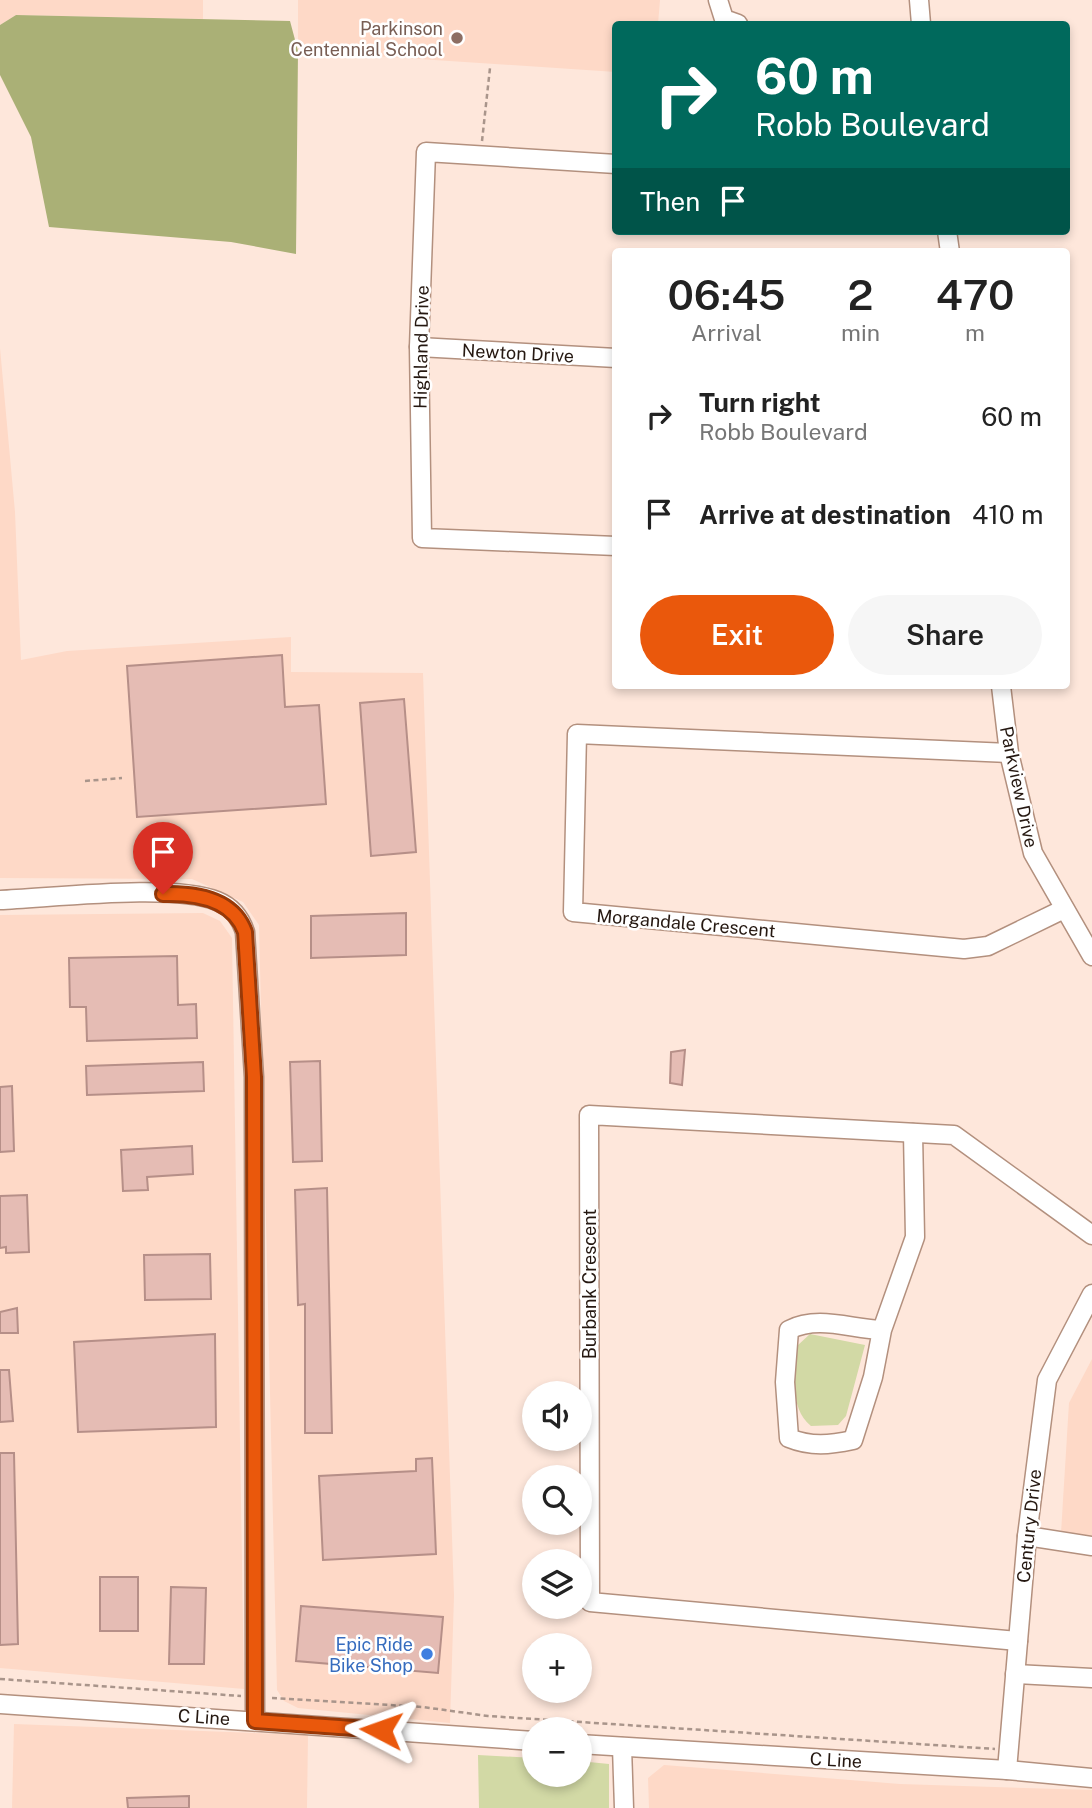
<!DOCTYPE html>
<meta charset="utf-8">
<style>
body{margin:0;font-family:"Public Sans",sans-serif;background:#f6f6f6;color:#222;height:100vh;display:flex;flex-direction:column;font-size:26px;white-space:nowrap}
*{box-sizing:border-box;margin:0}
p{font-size:23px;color:#767676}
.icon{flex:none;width:38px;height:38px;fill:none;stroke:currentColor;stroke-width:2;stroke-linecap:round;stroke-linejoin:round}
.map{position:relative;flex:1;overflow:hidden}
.sheet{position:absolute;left:612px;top:248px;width:458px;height:441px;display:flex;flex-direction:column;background:#fff;border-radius:7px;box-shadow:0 4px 10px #0003}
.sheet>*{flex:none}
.guide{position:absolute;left:612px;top:21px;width:458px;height:214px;border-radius:7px;box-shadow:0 4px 10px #0003;background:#00695c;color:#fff;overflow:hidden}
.fabs{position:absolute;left:522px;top:1381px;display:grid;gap:14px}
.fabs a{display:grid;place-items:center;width:70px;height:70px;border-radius:50%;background:#fff;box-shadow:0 4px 10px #0003;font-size:35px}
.pin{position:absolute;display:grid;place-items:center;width:60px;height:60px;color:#fff;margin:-72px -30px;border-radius:50% 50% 50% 0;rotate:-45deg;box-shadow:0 0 7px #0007}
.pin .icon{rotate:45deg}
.me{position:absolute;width:77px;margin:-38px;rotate:274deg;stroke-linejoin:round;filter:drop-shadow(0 0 5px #0008)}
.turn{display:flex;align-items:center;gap:24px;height:147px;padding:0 28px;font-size:32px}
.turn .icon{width:91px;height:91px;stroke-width:2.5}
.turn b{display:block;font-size:49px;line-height:60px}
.then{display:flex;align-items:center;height:66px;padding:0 28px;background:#0003;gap:14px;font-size:26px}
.eta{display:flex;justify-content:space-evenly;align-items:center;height:119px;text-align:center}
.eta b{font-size:42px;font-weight:600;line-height:49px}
.button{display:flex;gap:14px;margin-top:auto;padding:14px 28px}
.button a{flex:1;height:80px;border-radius:42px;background:#ea580c;color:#fff;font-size:28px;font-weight:600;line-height:80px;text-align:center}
.button a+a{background:#f6f6f6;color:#222}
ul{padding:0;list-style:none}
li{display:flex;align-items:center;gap:21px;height:98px;padding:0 28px}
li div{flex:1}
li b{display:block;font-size:26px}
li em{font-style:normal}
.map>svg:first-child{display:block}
.built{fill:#fed9c7}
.green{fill:#d2d9a5}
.forest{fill:#aab076}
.building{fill:#e5bcb4;stroke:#b68f88;stroke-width:2}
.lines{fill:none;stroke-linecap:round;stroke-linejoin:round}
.minor-casing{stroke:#b3907e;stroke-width:21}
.path{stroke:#a9958b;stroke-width:2.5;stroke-dasharray:5 3.5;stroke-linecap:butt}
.minor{stroke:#fff;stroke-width:18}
.route-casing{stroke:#983908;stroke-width:18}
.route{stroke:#ea580c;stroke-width:12}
.education-dot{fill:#8d6e63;stroke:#fff;stroke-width:2.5}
.shop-dot{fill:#3f7fe0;stroke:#fff;stroke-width:2.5}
.labels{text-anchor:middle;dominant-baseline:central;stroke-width:5;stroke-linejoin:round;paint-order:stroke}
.education-label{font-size:18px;fill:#785e54;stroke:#fff;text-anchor:end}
.street-label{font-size:18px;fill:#251811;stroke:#fff}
.shop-label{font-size:18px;fill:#366cbe;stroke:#fff;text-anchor:end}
</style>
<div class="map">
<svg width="1092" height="1808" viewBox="0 0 1092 1808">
<rect width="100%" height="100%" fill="#fee7db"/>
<g class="built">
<polygon points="0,0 203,0 203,19 16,15 0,25"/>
<polygon points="298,0 660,0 658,24 616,24 616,72 298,51"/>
<polygon points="0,348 15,512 21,660 67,651 291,637 291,672 423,673 454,1596 450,1723 298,1708 284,1701 277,1690 259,925 243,902 192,879 0,878"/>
<polygon points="203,913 220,921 232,938 244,1689 0,1668 0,915"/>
<polygon points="1092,1359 1092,1537 1061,1533 1069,1403"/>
<polygon points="14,1724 308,1735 307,1808 12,1808"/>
<polygon points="664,1765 900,1784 1092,1790 1092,1808 649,1808 648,1778"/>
</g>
<g class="green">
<path d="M810,1334L865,1345L846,1416L838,1425L811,1426C788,1407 796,1373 797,1346Z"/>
<polygon points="478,1755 534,1758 534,1774 579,1774 579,1761 609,1764 609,1808 479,1808"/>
</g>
<polygon class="forest" points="16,15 290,21 298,51 296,254 231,242 49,227 31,137 0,75 0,25"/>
<g class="building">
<polygon points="282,655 285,707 319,705 326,804 137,817 127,666"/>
<polygon points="404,699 416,852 371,856 360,703"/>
<polygon points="406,913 406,955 311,958 311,916"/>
<polygon points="177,956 178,1005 196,1004 197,1038 87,1041 86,1007 70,1007 69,958"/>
<polygon points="685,1050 682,1085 670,1083 671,1052"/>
<polygon points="320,1061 322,1161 293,1162 290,1062"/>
<polygon points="203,1062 204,1091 87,1095 86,1066"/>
<polygon points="12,1086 14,1151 0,1152 0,1087"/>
<polygon points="192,1146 193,1174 147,1177 148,1190 123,1191 121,1150"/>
<polygon points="327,1188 332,1433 305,1433 305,1304 298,1305 295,1190"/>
<polygon points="27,1195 29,1252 6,1253 6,1247 0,1248 0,1196"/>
<polygon points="210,1254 211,1299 145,1300 144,1255"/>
<polygon points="17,1308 18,1333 0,1333 0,1312"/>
<polygon points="215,1334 216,1427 78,1432 74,1342"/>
<polygon points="0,1370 9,1370 13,1421 0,1422"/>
<polygon points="0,1453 14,1453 18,1644 0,1645"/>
<polygon points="432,1458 436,1554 323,1560 319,1476 416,1471 416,1459"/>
<rect x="100" y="1577" width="38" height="54"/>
<polygon points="171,1587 206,1588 204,1664 169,1664"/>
<polygon points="301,1606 443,1617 438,1673 296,1661"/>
<polygon points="189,1796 189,1808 128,1808 127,1798"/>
</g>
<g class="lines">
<g class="minor-casing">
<g id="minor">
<polyline points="718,0 724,19 738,24"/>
<polyline points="919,0 921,24"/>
<polyline points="616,164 426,152 419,347 422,538 616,546"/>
<polyline points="947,231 950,252"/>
<polyline points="419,347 616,358"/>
<polyline points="1001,686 1009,753 1033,853 1092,956"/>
<polyline points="1009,753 577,734 573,912 964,949 988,946 1064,909"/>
<path d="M0,900C51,898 174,883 217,901C232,907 240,917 245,932L254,1077L255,1721"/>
<path d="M882,1330C851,1329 818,1315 789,1330L785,1382L789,1438C811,1447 830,1445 853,1440L873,1377L882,1330L915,1237L913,1133"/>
<polyline points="1027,1536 1092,1546"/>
<polyline points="1018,1641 590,1602 589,1115 954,1135 1092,1235"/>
<polyline points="1015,1674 1092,1678"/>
<polyline points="0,1704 534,1741"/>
<polyline points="579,1744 1007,1770 1092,1778"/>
<polyline points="622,1747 624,1808"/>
<polyline points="1007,1770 1027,1536 1047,1380 1092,1294"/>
</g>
</g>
<g class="path">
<polyline points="482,141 490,68"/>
<polyline points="85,781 122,778"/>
<polyline points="0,1679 241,1696"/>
<polyline points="272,1698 423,1707 488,1716 995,1749"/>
</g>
<use href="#minor" class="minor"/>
</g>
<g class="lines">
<g class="route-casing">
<path id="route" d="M163,894C195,893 233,898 245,932L254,1077L255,1721L381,1730"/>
</g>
<use href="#route" class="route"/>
</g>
<circle class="education-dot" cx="457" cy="38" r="7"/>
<circle class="shop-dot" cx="427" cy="1654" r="7"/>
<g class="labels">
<g class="education-label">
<text x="443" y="28">Parkinson<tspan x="443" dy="21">Centennial School</tspan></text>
</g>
<g class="street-label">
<text transform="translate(421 347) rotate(-89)">Highland Drive</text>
<text transform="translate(518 353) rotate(3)">Newton Drive</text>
<text transform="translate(1019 787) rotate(78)">Parkview Drive</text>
<text transform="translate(686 923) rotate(5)">Morgandale Crescent</text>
<text transform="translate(589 1284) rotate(-90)">Burbank Crescent</text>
<text transform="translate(1029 1526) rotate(-84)">Century Drive</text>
<text transform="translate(204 1717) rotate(4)">C Line</text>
<text transform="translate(836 1760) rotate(3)">C Line</text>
</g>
<g class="shop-label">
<text x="413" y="1644">Epic Ride<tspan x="413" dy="21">Bike Shop</tspan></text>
</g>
</g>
</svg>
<div class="fabs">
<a><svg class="icon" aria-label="sound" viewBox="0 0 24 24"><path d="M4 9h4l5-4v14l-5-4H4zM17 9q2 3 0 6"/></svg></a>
<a><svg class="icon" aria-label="search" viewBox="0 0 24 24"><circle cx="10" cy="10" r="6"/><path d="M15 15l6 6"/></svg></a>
<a><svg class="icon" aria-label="layers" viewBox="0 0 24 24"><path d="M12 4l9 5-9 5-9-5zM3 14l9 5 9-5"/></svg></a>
<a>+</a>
<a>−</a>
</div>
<div class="pin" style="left:163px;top:894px;background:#d93025"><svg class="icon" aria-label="arrive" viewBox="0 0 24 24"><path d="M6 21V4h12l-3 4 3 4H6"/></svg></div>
<svg class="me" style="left:381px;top:1730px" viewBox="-20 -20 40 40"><path d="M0-17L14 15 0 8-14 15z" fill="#ea580c" stroke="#fff" stroke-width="4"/></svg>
<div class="guide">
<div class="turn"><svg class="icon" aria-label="right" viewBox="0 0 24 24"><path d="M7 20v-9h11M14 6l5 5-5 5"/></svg><div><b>60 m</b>Robb Boulevard</div></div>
<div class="then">Then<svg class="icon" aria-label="arrive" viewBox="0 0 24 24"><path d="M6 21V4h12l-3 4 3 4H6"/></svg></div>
</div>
<section class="sheet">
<div class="eta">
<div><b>06:45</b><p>Arrival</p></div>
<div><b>2</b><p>min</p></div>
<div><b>470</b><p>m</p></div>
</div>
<ul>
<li><svg class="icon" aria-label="right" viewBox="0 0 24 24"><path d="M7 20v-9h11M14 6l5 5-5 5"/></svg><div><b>Turn right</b><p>Robb Boulevard</p></div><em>60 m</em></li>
<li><svg class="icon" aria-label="arrive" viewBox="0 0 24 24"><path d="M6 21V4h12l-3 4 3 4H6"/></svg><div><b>Arrive at destination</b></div><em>410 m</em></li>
</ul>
<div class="button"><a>Exit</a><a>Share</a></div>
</section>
</div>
